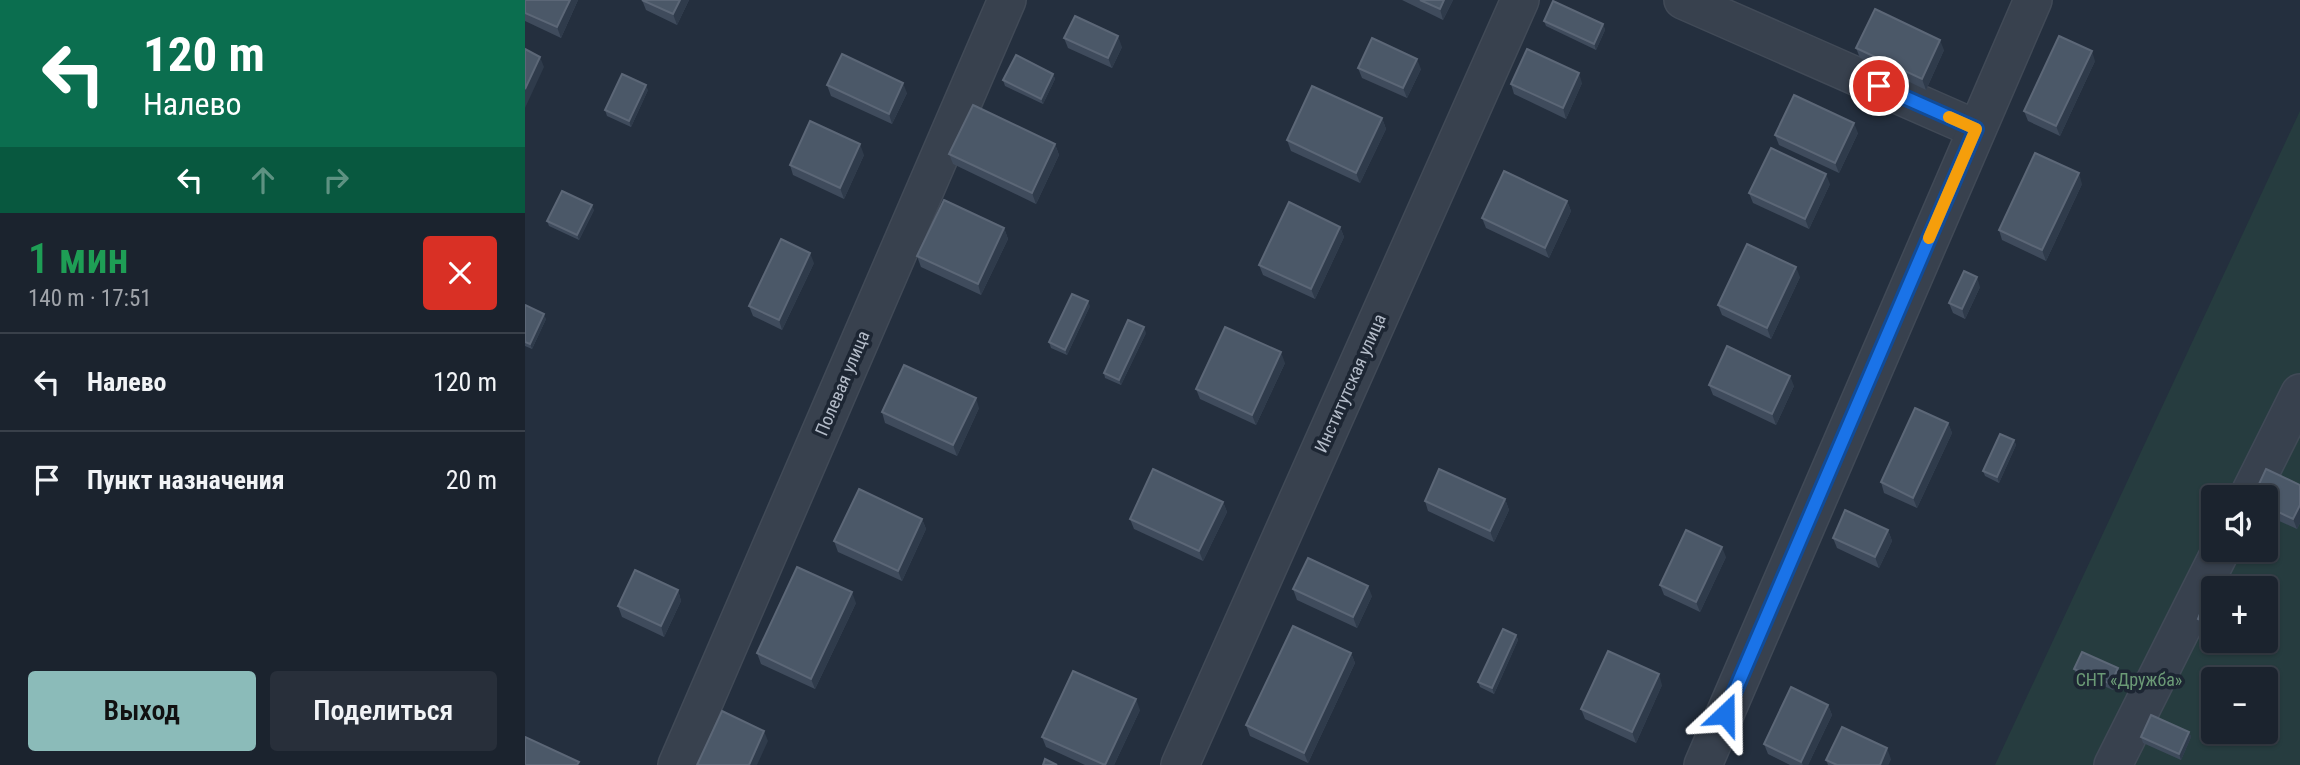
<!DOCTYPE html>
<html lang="ru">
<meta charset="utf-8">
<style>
body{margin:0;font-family:"Roboto Condensed",sans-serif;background:#282f3a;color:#f1f3f6;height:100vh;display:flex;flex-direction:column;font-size:26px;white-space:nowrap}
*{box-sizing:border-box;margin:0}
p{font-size:23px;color:#a0a4aa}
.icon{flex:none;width:38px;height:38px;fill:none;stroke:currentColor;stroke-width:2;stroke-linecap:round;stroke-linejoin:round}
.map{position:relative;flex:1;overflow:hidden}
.drawer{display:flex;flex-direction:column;background:#1b232e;width:525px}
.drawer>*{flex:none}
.banner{background:#0b6e4f;color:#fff;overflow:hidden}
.buttons{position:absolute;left:1676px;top:485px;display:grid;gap:14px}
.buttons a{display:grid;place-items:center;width:77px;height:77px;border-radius:7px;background:#1b232e;box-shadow:0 2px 5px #0004,0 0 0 2px #39404a;font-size:35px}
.pin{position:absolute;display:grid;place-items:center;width:60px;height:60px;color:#fff;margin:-30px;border:4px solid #fff;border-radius:50%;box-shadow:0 2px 7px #0007}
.me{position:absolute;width:77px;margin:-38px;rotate:23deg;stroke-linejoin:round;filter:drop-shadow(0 0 5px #0008)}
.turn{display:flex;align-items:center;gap:24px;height:147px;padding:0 28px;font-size:32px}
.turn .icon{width:91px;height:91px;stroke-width:2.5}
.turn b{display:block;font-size:49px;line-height:60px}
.lanes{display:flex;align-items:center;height:66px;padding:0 28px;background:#0003;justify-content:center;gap:35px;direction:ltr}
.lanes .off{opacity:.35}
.round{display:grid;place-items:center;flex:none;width:74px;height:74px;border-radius:7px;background:#282f3a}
.summary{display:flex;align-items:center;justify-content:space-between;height:119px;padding:0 28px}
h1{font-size:42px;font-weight:600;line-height:52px;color:#1e9e55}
.primary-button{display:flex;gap:14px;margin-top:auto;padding:14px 28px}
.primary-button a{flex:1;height:80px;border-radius:7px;background:#8bbbb9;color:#111;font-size:28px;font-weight:600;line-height:80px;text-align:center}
.primary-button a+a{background:#282f3a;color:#f1f3f6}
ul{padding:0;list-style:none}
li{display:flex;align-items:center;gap:21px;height:98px;padding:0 28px;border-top:2px solid #39404a}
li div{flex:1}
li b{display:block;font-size:26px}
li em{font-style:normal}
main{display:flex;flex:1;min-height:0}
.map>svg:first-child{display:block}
.green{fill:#263c3f;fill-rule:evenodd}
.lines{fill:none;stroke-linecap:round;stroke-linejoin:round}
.minor-casing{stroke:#414a57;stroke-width:40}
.minor{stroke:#38414e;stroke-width:37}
.wall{fill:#3f4b5c}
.shaded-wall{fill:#2f3b4b}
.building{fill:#4b5868;stroke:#5c6777;stroke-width:2}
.route-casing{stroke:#114b97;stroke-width:18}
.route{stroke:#1a73e8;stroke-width:12}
.slow{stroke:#f59e0b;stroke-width:12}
.labels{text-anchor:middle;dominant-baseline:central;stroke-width:7;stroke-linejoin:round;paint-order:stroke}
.street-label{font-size:18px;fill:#b4bcc9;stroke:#1d2633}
.park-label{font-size:18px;fill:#6b9a76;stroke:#1d2633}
</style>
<main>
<section class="drawer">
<div class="banner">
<div class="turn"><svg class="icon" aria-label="left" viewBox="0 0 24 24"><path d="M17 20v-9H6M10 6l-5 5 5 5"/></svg><div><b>120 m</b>Налево</div></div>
<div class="lanes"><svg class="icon" aria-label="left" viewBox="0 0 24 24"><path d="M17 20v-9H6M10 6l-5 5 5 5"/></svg><svg class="icon off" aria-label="ahead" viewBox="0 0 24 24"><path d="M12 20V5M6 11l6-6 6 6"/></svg><svg class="icon off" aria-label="right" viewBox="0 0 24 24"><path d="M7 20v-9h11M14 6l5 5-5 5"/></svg></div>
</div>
<div class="summary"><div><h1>1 мин</h1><p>140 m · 17:51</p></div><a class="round" style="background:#d93025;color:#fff"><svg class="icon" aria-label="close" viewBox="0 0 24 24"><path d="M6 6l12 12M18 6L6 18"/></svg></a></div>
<ul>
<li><svg class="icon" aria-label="left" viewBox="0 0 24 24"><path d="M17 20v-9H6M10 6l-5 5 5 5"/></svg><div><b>Налево</b></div><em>120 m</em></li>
<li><svg class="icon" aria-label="arrive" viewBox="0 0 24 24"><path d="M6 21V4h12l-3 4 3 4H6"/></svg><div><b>Пункт назначения</b></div><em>20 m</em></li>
</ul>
<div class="primary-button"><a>Выход</a><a>Поделиться</a></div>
</section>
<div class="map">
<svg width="1775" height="765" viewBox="0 0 1775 765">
<rect width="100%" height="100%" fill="#242f3e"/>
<path class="green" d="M1775,111V765H1470ZM1689,497H1741V550H1689ZM1689,588H1741V640H1689ZM1689,679H1741V732H1689Z"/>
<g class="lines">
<g class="minor-casing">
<g id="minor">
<polyline points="1158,0 1451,129"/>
<polyline points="1723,497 1775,393"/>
<polyline points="152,765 482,0"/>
<polyline points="655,765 995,0"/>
<polyline points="1178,765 1508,0"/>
<polyline points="1588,765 1696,550"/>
</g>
</g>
<use href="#minor" class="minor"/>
</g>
<g class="wall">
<polygon points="0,0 53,0 36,38 0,21"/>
<polygon points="117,0 164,0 152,25 121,10"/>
<polygon points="877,0 928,0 918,20"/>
<polygon points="1019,21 1078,24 1080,30 1071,50 1021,26"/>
<polygon points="539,38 597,47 587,68 543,48"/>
<polygon points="1331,48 1419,50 1401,90 1335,58"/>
<polygon points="1570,61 1535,136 1503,121 1499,111"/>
<polygon points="833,68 896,69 882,98 837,78"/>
<polygon points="528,74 530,79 518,104 480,86 478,80"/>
<polygon points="1057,83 1041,119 989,94 986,84"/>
<polygon points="302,85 382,93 367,124 306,96"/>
<polygon points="123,90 106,127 82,116 80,110"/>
<polygon points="857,118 861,129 835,183 766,151 762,140"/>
<polygon points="1333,133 1314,173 1254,145 1250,135"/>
<polygon points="530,144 534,155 511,204 428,164 424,154"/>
<polygon points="339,155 319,199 268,175 265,165"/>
<polygon points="1305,184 1284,229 1228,203 1224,193"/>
<polygon points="1557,184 1521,261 1477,240 1474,230"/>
<polygon points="1042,201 1046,211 1024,258 961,228 957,218"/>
<polygon points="69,210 54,240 24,226 22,221"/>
<polygon points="815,227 819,237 790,299 738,275 734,265"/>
<polygon points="479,228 483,239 456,295 396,267 392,256"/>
<polygon points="289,263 257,330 228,316 224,306"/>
<polygon points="1275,277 1246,339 1197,315 1193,305"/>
<polygon points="1455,287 1440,319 1428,313 1424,303"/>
<polygon points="0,305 21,319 7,349 0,346"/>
<polygon points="565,306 542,355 526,348 524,342"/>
<polygon points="621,333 596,385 580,378 579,373"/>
<polygon points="760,363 731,425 675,399 671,389"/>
<polygon points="1184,385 1269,386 1251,425 1188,395"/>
<polygon points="454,408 432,456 360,423 357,412"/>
<polygon points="1423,423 1427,433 1392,508 1359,493 1356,482"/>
<polygon points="1489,440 1491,445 1474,483 1460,476 1458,471"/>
<polygon points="1775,485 1775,523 1772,529 1741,515 1741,497"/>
<polygon points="980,499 984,510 969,542 903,511 900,501"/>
<polygon points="698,502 702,512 678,561 609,529 605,519"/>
<polygon points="397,519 401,529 377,581 313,552 309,541"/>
<polygon points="1363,530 1367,541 1354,568 1312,548 1308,538"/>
<polygon points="1201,557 1175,612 1139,595 1135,585"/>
<polygon points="768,589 847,596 832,628 772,600"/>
<polygon points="153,590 156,601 139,637 97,617 93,606"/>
<polygon points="1689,602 1689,630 1675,625 1673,619"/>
<polygon points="331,603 290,689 236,664 232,653"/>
<polygon points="991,635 993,640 969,694 955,687 953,682"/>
<polygon points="826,653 830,663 783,763 725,736 721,725"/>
<polygon points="1549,669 1595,674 1588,690 1551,674"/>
<polygon points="1137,685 1111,743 1060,719 1056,709"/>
<polygon points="1303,705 1307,715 1283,765 1265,765 1243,754 1239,744"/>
<polygon points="615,710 589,765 560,765 521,747 517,737"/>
<polygon points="1664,732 1666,737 1656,760 1618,743 1616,737"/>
<polygon points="1366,759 1363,765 1303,765 1301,760"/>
</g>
<g class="shaded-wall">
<polygon points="45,0 53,0 36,38 32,27"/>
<polygon points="155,0 164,0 152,25 148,14"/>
<polygon points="919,0 928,0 918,20 915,9"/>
<polygon points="1078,24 1080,30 1071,50 1069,44"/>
<polygon points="593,36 597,47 587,68 583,58"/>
<polygon points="1415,40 1419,50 1401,90 1397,79"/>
<polygon points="1567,51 1570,61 1535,136 1531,126"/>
<polygon points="15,57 19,67 0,108 0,89"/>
<polygon points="892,59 896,69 882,98 878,88"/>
<polygon points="1054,73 1057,83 1041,119 1038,108"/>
<polygon points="528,74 530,79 518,104 516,99"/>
<polygon points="378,83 382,93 367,124 364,114"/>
<polygon points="121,85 123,90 106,127 104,121"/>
<polygon points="857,118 861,129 835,183 831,173"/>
<polygon points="1329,123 1333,133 1314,173 1310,163"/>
<polygon points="335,144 339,155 319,199 315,188"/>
<polygon points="530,144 534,155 511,204 507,193"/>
<polygon points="1554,173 1557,184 1521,261 1517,250"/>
<polygon points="1301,174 1305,184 1284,229 1280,219"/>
<polygon points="1042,201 1046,211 1024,258 1020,248"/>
<polygon points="67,205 69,210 54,240 52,235"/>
<polygon points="815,227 819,237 790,299 786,289"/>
<polygon points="479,228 483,239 456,295 453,284"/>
<polygon points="285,253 289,263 257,330 254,320"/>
<polygon points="1271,267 1275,277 1246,339 1242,328"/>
<polygon points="1452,277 1455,287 1440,319 1437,309"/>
<polygon points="563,301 565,306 542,355 540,350"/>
<polygon points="19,314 21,319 7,349 5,344"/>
<polygon points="619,327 621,333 596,385 594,380"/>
<polygon points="756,352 760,363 731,425 727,415"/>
<polygon points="1265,376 1269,386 1251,425 1247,414"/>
<polygon points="451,398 454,408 432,456 428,445"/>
<polygon points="1423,423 1427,433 1392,508 1388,498"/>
<polygon points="1489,440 1491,445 1474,483 1472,477"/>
<polygon points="980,499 984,510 969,542 965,531"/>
<polygon points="698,502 702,512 678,561 674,551"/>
<polygon points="1775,505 1775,523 1772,529 1768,519"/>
<polygon points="397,519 401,529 377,581 373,571"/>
<polygon points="1363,530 1367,541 1354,568 1350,557"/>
<polygon points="1197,547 1201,557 1175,612 1171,602"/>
<polygon points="843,586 847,596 832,628 828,617"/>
<polygon points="153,590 156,601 139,637 136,626"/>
<polygon points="327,592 331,603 290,689 286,679"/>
<polygon points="991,635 993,640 969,694 967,688"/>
<polygon points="826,653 830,663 783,763 779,753"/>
<polygon points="1593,668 1595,674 1588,690 1586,684"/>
<polygon points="1134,674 1137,685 1111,743 1107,732"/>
<polygon points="611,699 615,710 589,765 580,765"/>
<polygon points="1303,705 1307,715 1283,765 1278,765 1276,762"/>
<polygon points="239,731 243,741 232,765 224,765"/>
<polygon points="1664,732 1666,737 1656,760 1654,754"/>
<polygon points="1362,748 1366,759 1363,765 1355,765"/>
</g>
<g class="building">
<polygon points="0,0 45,0 32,27 0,13"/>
<polygon points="117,0 155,0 148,14"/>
<polygon points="895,0 919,0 915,9"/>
<polygon points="1028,1 1078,24 1069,44 1019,21"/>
<polygon points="1350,9 1415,40 1397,79 1331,48"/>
<polygon points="550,16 593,36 583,58 539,38"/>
<polygon points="1534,36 1567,51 1531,126 1499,111"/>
<polygon points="847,38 892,59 878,88 833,68"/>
<polygon points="0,49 15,57 0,89"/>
<polygon points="1002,49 1054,73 1038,108 986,84"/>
<polygon points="317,54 378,83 364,114 302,85"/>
<polygon points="491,55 528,74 516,99 478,80"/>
<polygon points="97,74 121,85 104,121 80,110"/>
<polygon points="787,86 857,118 831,173 762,140"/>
<polygon points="1269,95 1329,123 1310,163 1250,135"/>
<polygon points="448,105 530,144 507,193 424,154"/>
<polygon points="285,121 335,144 315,188 265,165"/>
<polygon points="1246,148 1301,174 1280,219 1224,193"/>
<polygon points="1510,153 1554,173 1517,250 1474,230"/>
<polygon points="979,171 1042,201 1020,248 957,218"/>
<polygon points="37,191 67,205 52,235 22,221"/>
<polygon points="419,200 479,228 453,284 392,256"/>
<polygon points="764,202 815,227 786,289 734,265"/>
<polygon points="256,239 285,253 254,320 224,306"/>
<polygon points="1222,244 1271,267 1242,328 1193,305"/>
<polygon points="1439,271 1452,277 1437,309 1424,303"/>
<polygon points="547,294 563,301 540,350 524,342"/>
<polygon points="0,305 19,314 5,344 0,342"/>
<polygon points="603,320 619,327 594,380 579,373"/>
<polygon points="700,327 756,352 727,415 671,389"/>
<polygon points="1202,346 1265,376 1247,414 1184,385"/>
<polygon points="379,365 451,398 428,445 357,412"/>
<polygon points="1390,408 1423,423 1388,498 1356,482"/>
<polygon points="1475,434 1489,440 1472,477 1458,471"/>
<polygon points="628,469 698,502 674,551 605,519"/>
<polygon points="914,469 980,499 965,531 900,501"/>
<polygon points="1741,469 1775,485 1775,505 1768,519 1741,506 1741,497 1728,497"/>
<polygon points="334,489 397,519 373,571 309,541"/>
<polygon points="1320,510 1363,530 1350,557 1308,538"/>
<polygon points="1161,530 1197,547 1171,602 1135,585"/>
<polygon points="783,558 843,586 828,617 768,589"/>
<polygon points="272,567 327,592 286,679 232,653"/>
<polygon points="110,570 153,590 136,626 93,606"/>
<polygon points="1681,599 1689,602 1689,625 1673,619"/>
<polygon points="768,626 826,653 779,753 721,725"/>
<polygon points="978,629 991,635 967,688 953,682"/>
<polygon points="1083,651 1134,674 1107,732 1056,709"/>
<polygon points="1557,652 1593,668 1586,684 1549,669"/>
<polygon points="548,671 611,699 580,765 517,737"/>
<polygon points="1266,687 1303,705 1276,762 1239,744"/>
<polygon points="197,711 239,731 224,765 172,765"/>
<polygon points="1626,715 1664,732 1654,754 1616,737"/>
<polygon points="1317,727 1362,748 1355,765 1312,765 1301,760"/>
<polygon points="0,737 54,762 52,765 0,765"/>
<polygon points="520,759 532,765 518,765"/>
</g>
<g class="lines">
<g class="route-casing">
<polyline id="route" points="1200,714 1451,129 1354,86"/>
</g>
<use href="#route" class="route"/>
<polyline class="slow" points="1404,238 1451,129 1424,117"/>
</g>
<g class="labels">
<g class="street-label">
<text transform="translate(317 383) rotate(-67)">Полевая улица</text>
<text transform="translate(825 383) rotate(-66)">Институтская улица</text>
</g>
<g class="park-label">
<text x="1604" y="679">СНТ «Дружба»</text>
</g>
</g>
</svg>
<div class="buttons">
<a><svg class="icon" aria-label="sound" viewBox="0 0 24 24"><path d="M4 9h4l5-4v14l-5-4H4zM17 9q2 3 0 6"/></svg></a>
<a>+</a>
<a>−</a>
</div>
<div class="pin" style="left:1354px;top:86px;background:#d93025"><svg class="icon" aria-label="arrive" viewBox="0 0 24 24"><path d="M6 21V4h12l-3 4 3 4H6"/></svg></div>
<svg class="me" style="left:1200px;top:714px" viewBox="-20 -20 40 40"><path d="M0-17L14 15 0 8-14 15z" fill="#1a73e8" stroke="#fff" stroke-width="4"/></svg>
</div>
</main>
